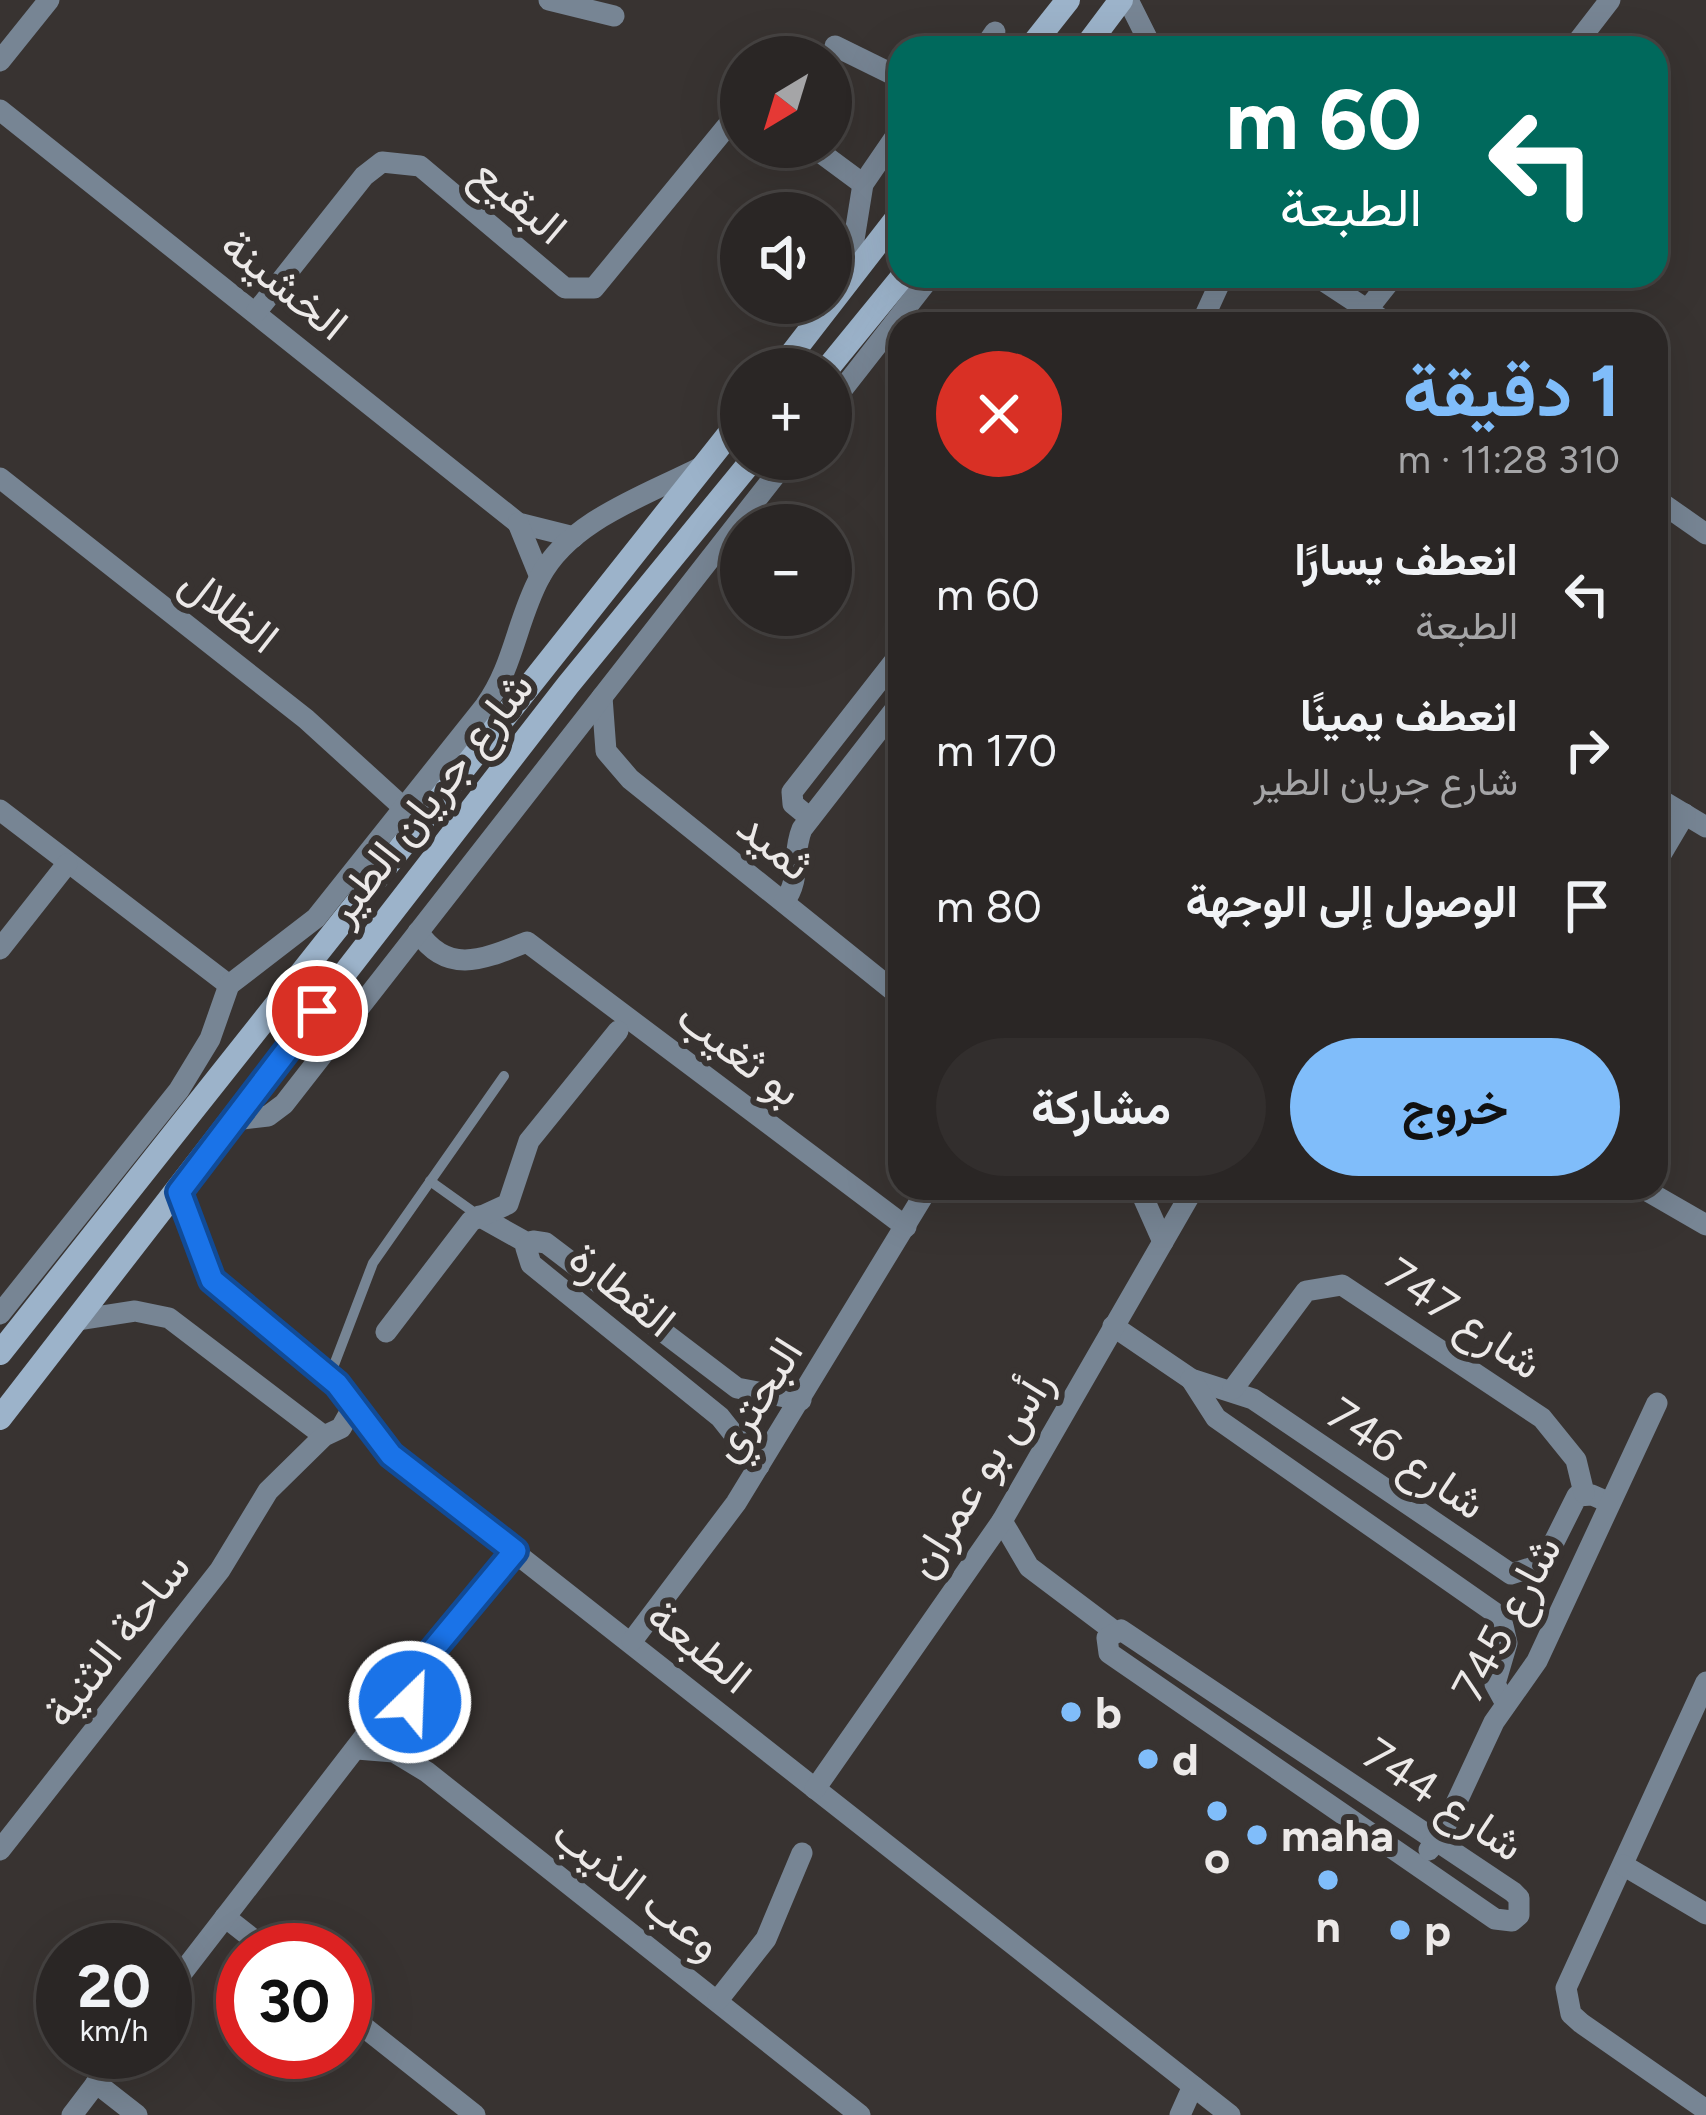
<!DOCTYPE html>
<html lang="ar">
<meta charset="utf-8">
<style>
body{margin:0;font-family:Figtree,Vazirmatn,sans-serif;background:#322e2d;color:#f1f3f6;direction:rtl;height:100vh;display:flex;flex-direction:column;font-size:45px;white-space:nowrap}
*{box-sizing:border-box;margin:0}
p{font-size:39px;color:#a5a5a7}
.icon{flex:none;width:66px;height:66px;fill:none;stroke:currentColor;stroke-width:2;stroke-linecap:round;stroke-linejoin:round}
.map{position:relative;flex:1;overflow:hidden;direction:ltr}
.sheet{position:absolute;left:888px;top:312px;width:780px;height:888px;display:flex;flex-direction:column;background:#2a2625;border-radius:36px;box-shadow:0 12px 48px #0002,0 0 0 3px #464342;direction:rtl}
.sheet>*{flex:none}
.guide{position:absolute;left:888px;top:36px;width:780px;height:252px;border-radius:36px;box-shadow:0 12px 48px #0002,0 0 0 3px #464342;direction:rtl;background:#00695c;color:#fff;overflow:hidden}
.needle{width:78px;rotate:218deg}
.controls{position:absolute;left:720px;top:36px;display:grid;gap:24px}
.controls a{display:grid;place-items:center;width:132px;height:132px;border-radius:50%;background:#2a2625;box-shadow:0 12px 48px #0002,0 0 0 3px #464342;font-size:60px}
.speed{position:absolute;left:36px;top:1923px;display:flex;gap:24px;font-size:60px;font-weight:700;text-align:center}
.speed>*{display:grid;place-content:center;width:156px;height:156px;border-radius:50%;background:#2a2625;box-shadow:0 12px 48px #0002,0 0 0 3px #464342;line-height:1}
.speed small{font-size:30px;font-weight:400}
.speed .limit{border:18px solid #d22;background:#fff;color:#111}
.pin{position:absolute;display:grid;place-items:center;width:102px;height:102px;color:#fff;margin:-51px;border:6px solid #fff;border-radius:50%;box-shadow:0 3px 12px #0007}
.me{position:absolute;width:132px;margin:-66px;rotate:24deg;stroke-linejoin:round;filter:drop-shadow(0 0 9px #0008)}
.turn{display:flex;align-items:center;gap:42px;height:252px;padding:0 48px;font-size:54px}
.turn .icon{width:156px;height:156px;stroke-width:2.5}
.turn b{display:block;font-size:84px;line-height:102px}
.round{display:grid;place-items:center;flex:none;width:126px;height:126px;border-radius:63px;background:#322e2d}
.headline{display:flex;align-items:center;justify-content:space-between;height:204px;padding:0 48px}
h1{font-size:72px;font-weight:700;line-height:90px;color:#80bdfa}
.primary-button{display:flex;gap:24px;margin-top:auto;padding:24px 48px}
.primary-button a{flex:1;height:138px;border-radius:72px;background:#80bdfa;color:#111;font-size:48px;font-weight:700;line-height:138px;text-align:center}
.primary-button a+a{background:#322e2d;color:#f1f3f6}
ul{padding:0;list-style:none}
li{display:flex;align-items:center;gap:36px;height:156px;padding:0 48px}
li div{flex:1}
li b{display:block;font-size:45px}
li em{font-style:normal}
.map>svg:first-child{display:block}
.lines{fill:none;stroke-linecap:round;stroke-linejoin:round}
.lane{stroke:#778594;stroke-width:10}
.street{stroke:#778594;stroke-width:21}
.secondary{stroke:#9cb3ca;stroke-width:24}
.route-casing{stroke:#114b97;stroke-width:30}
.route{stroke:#1a73e8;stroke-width:21}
.poi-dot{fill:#80bdfa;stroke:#383331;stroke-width:4.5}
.labels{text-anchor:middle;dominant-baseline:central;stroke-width:12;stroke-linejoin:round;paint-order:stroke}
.street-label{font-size:45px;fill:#ece9e8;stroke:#383331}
.poi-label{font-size:45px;font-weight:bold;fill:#ece9e8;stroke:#383331;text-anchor:start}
</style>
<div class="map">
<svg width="1706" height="2115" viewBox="0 0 1706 2115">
<rect width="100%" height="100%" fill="#383331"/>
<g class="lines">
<g class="lane">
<polyline points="430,1181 479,1216"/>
<polyline points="329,1378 373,1263 504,1076"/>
</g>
<g class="street">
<polyline points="549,0 614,16"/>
<polyline points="1128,0 1152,48"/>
<polyline points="835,46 900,78"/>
<polyline points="984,48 995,32"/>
<polyline points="1573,48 1610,0"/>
<polyline points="0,61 49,0"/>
<polyline points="0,110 518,523 574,537"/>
<polyline points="813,147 863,184"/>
<polyline points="1316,276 1389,324"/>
<polyline points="847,283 863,184 900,130"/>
<polyline points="1367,310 1394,276"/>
<polyline points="257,311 364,176 382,162 420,166 565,288 594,288 728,125 741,116"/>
<polyline points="1201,324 1223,276"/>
<polyline points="831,404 931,276"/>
<polyline points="0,478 306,719 405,809"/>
<polyline points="1656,499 1706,534"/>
<polyline points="518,523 540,577"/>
<polyline points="602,697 606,751 630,779 900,996"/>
<polyline points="1656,797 1706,827"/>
<polyline points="0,810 229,985"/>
<polyline points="810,818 793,804 792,792 900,654"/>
<polyline points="1656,863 1685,814"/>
<path d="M784,902C802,878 791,855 802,829L900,703"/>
<path d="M418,932C448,976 484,959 527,942L906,1227"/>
<polyline points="0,949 67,864"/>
<polyline points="234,1120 268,1116 284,1104 788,459"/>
<polyline points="1139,1188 1163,1242"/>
<polyline points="1642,1188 1706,1225"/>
<polyline points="179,1192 212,1280 337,1384 391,1455 1230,2115"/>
<polyline points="479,1216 529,1244"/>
<path d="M0,1314L179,1090L210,1039L229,985L316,918L485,706C514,666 517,619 540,577C570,520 647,495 701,467"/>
<polyline points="77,1320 135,1311 169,1318 324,1436"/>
<polyline points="1113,1326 1191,1379 1253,1399 1511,1574 1543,1564 1577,1496 1592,1495 1608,1502"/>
<polyline points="386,1332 471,1221 508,1204 529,1141 618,1031"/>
<polyline points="1191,1379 1216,1418 1501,1617 1507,1643 1495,1684 1506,1704"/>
<polyline points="1233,1389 1306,1291 1342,1285 1542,1418 1576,1460 1584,1493"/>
<polyline points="759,1466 720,1417 531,1264 526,1248 533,1241 546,1243 737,1388 801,1400"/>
<polyline points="1002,1521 1029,1567 1114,1631"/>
<polygon points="1121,1630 1513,1892 1519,1898 1519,1915 1512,1921 1495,1919 1109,1653 1107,1638"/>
<polyline points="632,1641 736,1503 928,1188"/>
<polyline points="1706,1682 1566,1988 1571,2014 1581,2023 1706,2110"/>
<polyline points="357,1749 394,1752 427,1772 860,2115"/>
<polyline points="406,1758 400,1729 413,1678"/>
<polyline points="815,1789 1002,1521 1194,1188"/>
<polyline points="0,1850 220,1570 268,1491 324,1436 341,1428 353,1407"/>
<polyline points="1429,1850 1445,1827 1494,1722 1537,1661 1657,1403"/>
<polyline points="1623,1865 1706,1914"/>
<polyline points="225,1917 267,1950"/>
<polyline points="165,1995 412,1675 515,1551"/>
<polyline points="718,2000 766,1939 802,1853"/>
<polyline points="345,2012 475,2115"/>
<polyline points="96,2083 137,2115"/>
<polyline points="72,2115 120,2052"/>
<polyline points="1180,2115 1193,2086"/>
</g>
<g class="secondary">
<polyline points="1030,48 1068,0"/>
<polyline points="1085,48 1121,0"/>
<polyline points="780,369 900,214"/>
<polyline points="827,369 903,276"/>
<polyline points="831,392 837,396"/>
<polyline points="0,1353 741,419"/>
<polyline points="0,1418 568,685 753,459"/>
</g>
</g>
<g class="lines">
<g class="route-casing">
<polyline id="route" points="317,1011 179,1192 212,1280 337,1384 391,1455 515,1551 412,1675 410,1702"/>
</g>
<use href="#route" class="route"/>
</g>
<g class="poi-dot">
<circle cx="1071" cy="1712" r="12"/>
<circle cx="1148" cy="1759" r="12"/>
<circle cx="1217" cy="1811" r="12"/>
<circle cx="1257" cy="1835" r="12"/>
<circle cx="1328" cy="1880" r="12"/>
<circle cx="1400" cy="1930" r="12"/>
</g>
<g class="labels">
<g class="street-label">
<text transform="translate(520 200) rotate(40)">البقيع</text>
<text transform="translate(285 284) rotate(39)">الخشينة</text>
<text transform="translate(230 609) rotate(38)">الظلال</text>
<text transform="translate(429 797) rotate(-52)">شارع جريان الطير</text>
<text transform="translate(775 845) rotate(39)">ثميد</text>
<text transform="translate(740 1053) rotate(37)">بو ثغيب</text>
<text transform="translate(623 1289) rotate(39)">القطارة</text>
<text transform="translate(1464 1318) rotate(34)">شارع 747</text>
<text transform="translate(755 1399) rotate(-58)">البحتري</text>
<text transform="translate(1407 1458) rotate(34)">شارع 746</text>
<text transform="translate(979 1473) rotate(-58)">رأس بو عمران</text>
<text transform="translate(1506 1618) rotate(-62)">شارع 745</text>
<text transform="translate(116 1639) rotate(-52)">ساحة الثنية</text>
<text transform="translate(700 1646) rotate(39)">الطبعة</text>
<text transform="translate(1444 1799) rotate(34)">شارع 744</text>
<text transform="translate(638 1888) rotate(38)">وعب الذيب</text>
</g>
<g class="poi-label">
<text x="1095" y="1712">b</text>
<text x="1172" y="1759">d</text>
<text x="1281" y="1835">maha</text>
<text x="1217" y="1857" text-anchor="middle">o</text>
<text x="1328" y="1926" text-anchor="middle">n</text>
<text x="1424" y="1930">p</text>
</g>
</g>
</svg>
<div class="controls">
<a><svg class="needle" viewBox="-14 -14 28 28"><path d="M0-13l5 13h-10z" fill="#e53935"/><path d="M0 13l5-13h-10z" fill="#a5a5a7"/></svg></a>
<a><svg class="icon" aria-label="sound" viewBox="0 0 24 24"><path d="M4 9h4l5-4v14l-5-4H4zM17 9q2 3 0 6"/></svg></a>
<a>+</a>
<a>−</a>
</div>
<div class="speed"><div>20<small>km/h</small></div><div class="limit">30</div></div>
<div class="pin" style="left:317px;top:1011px;background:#d93025"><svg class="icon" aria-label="arrive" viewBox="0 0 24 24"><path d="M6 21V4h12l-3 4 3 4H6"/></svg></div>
<svg class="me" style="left:410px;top:1702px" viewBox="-20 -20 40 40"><circle r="17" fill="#1a73e8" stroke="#fff" stroke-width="3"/><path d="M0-11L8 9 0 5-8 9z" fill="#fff"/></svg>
<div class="guide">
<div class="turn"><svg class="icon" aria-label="left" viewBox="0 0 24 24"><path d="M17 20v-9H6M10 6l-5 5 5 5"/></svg><div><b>60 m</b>الطبعة</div></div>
</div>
<section class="sheet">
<div class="headline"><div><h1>1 دقيقة</h1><p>310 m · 11:28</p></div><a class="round" style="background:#d93025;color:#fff"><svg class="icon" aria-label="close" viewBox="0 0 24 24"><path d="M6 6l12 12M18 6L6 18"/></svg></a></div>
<ul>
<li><svg class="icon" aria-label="left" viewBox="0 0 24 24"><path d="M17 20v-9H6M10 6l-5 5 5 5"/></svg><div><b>انعطف يسارًا</b><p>الطبعة</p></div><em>60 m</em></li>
<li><svg class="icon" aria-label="right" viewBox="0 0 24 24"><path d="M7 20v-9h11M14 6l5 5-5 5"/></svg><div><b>انعطف يمينًا</b><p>شارع جريان الطير</p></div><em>170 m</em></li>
<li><svg class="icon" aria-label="arrive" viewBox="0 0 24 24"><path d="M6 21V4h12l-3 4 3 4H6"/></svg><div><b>الوصول إلى الوجهة</b></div><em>80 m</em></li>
</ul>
<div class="primary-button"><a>خروج</a><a>مشاركة</a></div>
</section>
</div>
